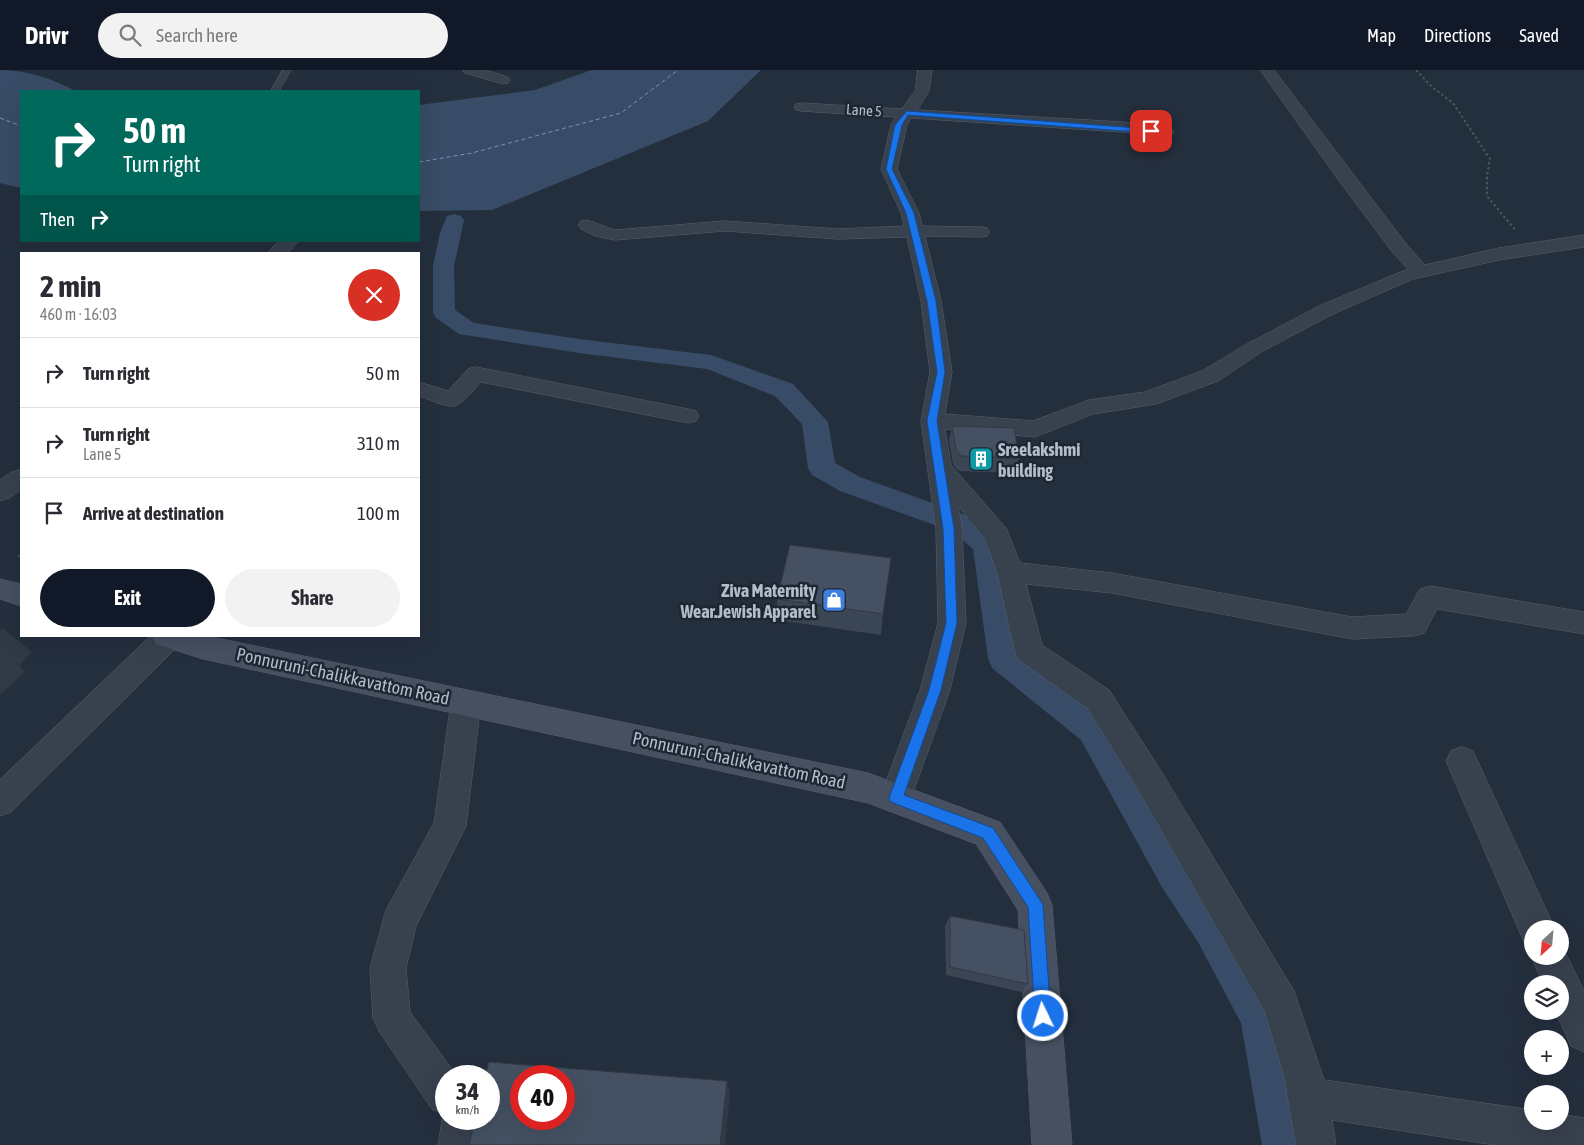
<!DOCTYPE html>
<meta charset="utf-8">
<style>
body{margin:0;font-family:"Asap Condensed",sans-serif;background:#f2f2f3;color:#2b2b33;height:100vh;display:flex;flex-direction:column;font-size:19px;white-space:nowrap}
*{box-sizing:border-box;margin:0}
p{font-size:16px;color:#7c7c81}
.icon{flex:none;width:28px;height:28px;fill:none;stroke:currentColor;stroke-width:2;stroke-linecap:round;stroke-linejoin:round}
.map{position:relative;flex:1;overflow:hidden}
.details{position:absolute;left:20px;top:182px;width:400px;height:385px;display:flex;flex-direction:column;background:#fff;border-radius:0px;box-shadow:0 5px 20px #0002}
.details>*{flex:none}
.top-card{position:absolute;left:20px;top:20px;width:400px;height:152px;border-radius:0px;box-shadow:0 5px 20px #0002;background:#00695c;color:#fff;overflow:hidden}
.needle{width:32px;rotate:206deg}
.buttons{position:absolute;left:1524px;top:850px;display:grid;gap:10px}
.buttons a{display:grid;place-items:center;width:45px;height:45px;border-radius:50%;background:#fff;box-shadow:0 5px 20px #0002;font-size:25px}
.speed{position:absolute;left:435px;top:995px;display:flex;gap:10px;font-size:25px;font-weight:700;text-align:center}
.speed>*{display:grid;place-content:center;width:65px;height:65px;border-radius:50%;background:#fff;box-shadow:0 5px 20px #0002;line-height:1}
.speed small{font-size:12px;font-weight:400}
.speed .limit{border:8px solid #d22;background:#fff;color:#111}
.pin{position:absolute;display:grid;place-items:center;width:42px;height:42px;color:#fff;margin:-21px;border-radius:10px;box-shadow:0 2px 8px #0006}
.me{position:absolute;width:55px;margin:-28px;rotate:356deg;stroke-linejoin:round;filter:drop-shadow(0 0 4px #0008)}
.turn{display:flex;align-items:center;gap:18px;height:105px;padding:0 20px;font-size:22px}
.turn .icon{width:65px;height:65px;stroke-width:2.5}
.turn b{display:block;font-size:35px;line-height:42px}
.then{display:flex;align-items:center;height:48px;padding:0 20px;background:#0003;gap:10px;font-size:19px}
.round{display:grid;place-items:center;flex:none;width:52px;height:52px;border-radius:26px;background:#f2f2f3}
.head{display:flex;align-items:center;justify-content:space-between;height:85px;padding:0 20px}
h1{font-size:30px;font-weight:700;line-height:38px}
.cta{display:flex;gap:10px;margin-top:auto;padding:10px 20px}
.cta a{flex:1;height:58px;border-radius:30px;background:#111827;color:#fff;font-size:20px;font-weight:700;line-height:58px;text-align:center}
.cta a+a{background:#f2f2f3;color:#2b2b33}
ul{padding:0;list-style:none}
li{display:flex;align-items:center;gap:15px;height:70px;padding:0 20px;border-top:1px solid #e1e1e2}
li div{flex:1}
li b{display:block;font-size:19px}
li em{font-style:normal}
header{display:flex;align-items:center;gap:30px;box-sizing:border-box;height:70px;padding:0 25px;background:#111827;color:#fff}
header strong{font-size:24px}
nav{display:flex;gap:28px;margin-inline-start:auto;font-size:18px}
.search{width:350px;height:45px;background:#f2f2f3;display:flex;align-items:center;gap:12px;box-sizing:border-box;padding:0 18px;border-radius:28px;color:#7c7c81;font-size:19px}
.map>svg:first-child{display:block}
.water{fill:#394c67}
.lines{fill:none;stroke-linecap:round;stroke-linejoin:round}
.canal{fill:#394c67;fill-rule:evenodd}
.ferry{stroke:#7c92b1;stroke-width:1;stroke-dasharray:4 3;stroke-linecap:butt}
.lane-casing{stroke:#565f6c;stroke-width:1}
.street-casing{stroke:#565f6c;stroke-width:1}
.secondary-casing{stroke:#565f6c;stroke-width:1}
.path{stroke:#44595c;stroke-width:2;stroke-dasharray:2.5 2.5;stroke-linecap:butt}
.lane{fill:#38414e;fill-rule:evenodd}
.street{fill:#38414e;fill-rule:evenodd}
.secondary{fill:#465061;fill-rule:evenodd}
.wall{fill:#3b4654}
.shaded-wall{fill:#303945}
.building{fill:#455162;stroke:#303945;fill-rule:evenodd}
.route{fill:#1a73e8;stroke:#114b97}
.labels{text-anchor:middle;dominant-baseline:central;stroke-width:5;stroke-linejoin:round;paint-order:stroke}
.far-street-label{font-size:15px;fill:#b4bcc9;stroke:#1d2633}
.poi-label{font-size:18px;font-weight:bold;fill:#b4bcc9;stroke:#1d2633;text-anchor:start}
.street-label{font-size:18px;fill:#b4bcc9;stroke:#1d2633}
</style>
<header>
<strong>Drivr</strong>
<div class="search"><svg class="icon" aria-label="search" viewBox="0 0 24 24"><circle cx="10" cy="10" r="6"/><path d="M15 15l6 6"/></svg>Search here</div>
<nav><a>Map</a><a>Directions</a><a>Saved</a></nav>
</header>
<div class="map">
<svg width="1584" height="1075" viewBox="0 0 1584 1075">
<rect width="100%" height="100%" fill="#242f3e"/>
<g class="water">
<path d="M0,0C26,0 53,9 76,21H21V118L0,113Z"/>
<polygon points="592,0 761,0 708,51 492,140 419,141 419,35 535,20"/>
</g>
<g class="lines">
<polygon class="canal" points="454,144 461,146 464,150 454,196 455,240 474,253 579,269 711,285 793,314 828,352 835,393 860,407 974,448 997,467 1002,475 1019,581 1105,648 1191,793 1226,844 1277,933 1283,948 1308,1075 1262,1075 1241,953 1198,872 1163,819 1081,670 992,598 988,588 973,479 954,462 840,421 812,405 808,398 802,354 775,326 707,299 579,283 459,264 436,248 433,243 433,196 440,163 447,146"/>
<g class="ferry">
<polyline points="0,48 21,56"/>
<polyline points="419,92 472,83 621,43 678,0"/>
</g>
<g class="lane-casing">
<polygon id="lane" points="283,0 291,0 279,21 271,21"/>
</g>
<g class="street-casing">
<g id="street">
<polygon points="463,0 485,0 508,7 510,10 508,13 503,14 465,3"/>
<polygon points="918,0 932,0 929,21 917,40 1122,52 1166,57 1172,59 1174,62 1172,65 1166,67 1122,62 911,48 907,55 897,99 919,143 922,156 981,157 987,158 990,162 987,166 981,167 925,166 941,231 952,302 945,344 1033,351 1089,330 1145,322 1202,301 1247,274 1319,236 1408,199 1393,183 1337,108 1260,0 1274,0 1407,175 1425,195 1499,178 1584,165 1584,177 1499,190 1413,209 1333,244 1261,282 1218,311 1156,334 1093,344 1035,367 945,359 951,395 1006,458 1020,493 1112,503 1352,547 1406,544 1420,519 1430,516 1584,542 1584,564 1437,539 1424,563 1414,566 1352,569 1112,523 1026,514 1042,575 1109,620 1159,698 1294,921 1324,1010 1532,1040 1532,1051 1560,1051 1560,1044 1584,1048 1584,1075 1495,1075 1332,1050 1336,1075 1296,1075 1284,1006 1265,942 1137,718 1087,638 1019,590 1015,582 997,502 985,469 958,436 962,459 966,553 950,620 907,739 896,743 885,739 880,728 920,620 938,553 936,459 921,351 930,302 921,231 907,167 838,169 725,161 615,170 595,166 581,159 578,155 581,151 587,150 615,160 725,151 838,159 904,156 901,143 881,99 891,55 896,47 801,41 796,40 794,37 796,34 801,33 902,39 915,21"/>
<polygon points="279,171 299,171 287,184 267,184"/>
<path d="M476,297L688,339L696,341L699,346L696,351L688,353L481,312C453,343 458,340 419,326V312L448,321L468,299Z"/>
<polygon points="21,400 21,420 9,428 0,431 0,410 12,402"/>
<polygon points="151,566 183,567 179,575 11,742 0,746 0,710"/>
<polygon points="466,620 477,624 481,633 466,756 416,856 406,898 410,942 457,1006 446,1006 446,1049 481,1049 478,1075 438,1075 443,1044 432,1039 379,961 373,948 370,898 386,840 434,753 451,633 455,624"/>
<polygon points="1462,677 1473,681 1555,859 1532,859 1532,875 1524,872 1446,691 1451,681"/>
<polygon points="1560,872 1584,921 1584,982 1571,976 1555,941 1560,941 1560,914 1543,914 1531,886 1532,882 1532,886 1560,886"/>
</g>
</g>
<g class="secondary-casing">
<g id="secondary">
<polygon points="0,509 21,514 21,536 0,529"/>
<polygon points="152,566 207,566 868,703 1000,752 1047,823 1052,835 1072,1075 1032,1075 1018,840 976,774 868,733 203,589 156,574"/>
</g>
</g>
<polyline class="path" points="1416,0 1432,17 1453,33 1490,89 1487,105 1487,126 1516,161"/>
<use href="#lane" class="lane"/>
<use href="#street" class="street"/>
<use href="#secondary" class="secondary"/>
</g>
<g class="wall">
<polygon points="952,356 1019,388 1015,403 958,401 953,394 949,371"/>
<polygon points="777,529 883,544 881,565 777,550"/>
<polygon points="950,846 1028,914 1021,922 946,905 945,856"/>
</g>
<g class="shaded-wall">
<polygon points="3,558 32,582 19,596 25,602 0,625 0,561"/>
<polygon points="727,1011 730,1022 725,1075 720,1075"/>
</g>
<g class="building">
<polygon points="952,356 1014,358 1019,388 961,386 956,379"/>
<polygon points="790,475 891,488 883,544 777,529"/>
<polygon points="21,483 21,488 17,487"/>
<polygon points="950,846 1024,860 1028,914 950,897"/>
<path d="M489,992L727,1011L720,1075H469L475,1049H489V1006H485ZM521,1006H564V1049H521Z"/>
</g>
<polygon class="route" points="907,41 1151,59 1155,61 1151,63 908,45 902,55 892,99 914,143 936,231 945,302 937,351 954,459 957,553 941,620 904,725 993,758 1040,830 1043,835 1051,946 1049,951 1043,954 1037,951 1035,946 1028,837 983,768 891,732 889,728 929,620 946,553 943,459 927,351 937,302 927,231 906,143 886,99 895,55"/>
<defs>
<g id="building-square" transform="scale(1.25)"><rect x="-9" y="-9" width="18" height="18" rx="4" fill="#0f9aa8" stroke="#1d2633"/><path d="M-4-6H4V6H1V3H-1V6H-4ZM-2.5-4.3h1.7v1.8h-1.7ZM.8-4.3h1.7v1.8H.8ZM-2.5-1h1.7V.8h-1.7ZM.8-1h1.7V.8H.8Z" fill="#fff"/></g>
<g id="shop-square" transform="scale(1.25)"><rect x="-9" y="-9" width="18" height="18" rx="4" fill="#3f7fe0" stroke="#1d2633"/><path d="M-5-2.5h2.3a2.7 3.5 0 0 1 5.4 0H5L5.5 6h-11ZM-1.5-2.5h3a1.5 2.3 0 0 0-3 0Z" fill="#fff"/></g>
</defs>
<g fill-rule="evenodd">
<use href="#building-square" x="981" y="389"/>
<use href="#shop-square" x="834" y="530"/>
</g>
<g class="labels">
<g class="far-street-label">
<text transform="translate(864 40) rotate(4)">Lane 5</text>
</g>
<g class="poi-label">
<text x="998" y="379">Sreelakshmi<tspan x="998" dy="21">building</tspan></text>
<text x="816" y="520" text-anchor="end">Ziva Maternity<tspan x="816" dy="21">Wear.Jewish Apparel</tspan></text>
</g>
<g class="street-label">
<text transform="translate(343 606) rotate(12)">Ponnuruni-Chalikkavattom Road</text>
<text transform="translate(739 690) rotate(12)">Ponnuruni-Chalikkavattom Road</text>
</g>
</g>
</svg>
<div class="buttons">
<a><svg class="needle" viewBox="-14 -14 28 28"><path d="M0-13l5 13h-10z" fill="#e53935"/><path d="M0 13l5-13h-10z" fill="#7c7c81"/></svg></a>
<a><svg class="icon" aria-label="layers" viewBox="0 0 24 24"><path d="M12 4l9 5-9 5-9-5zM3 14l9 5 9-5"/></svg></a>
<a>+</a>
<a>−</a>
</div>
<div class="speed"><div>34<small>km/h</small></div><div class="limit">40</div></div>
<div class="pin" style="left:1151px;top:61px;background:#d93025"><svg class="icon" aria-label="arrive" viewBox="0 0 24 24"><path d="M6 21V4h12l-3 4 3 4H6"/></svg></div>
<svg class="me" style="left:1043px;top:946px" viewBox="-20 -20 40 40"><circle r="17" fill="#1a73e8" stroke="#fff" stroke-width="3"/><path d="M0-11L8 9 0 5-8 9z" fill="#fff"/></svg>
<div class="top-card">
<div class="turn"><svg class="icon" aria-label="right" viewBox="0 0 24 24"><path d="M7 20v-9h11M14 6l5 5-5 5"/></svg><div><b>50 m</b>Turn right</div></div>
<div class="then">Then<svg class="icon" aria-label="right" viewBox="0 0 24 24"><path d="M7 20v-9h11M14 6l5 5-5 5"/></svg></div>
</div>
<section class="details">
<div class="head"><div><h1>2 min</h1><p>460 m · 16:03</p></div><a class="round" style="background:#d93025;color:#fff"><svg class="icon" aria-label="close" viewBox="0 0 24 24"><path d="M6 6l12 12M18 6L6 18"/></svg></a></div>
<ul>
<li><svg class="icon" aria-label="right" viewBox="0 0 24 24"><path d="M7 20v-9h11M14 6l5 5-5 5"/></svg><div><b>Turn right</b></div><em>50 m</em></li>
<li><svg class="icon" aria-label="right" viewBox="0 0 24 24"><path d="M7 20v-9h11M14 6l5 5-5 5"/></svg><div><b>Turn right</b><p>Lane 5</p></div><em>310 m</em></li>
<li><svg class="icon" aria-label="arrive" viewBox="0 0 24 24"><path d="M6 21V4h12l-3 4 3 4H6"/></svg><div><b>Arrive at destination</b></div><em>100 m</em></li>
</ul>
<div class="cta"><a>Exit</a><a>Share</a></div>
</section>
</div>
